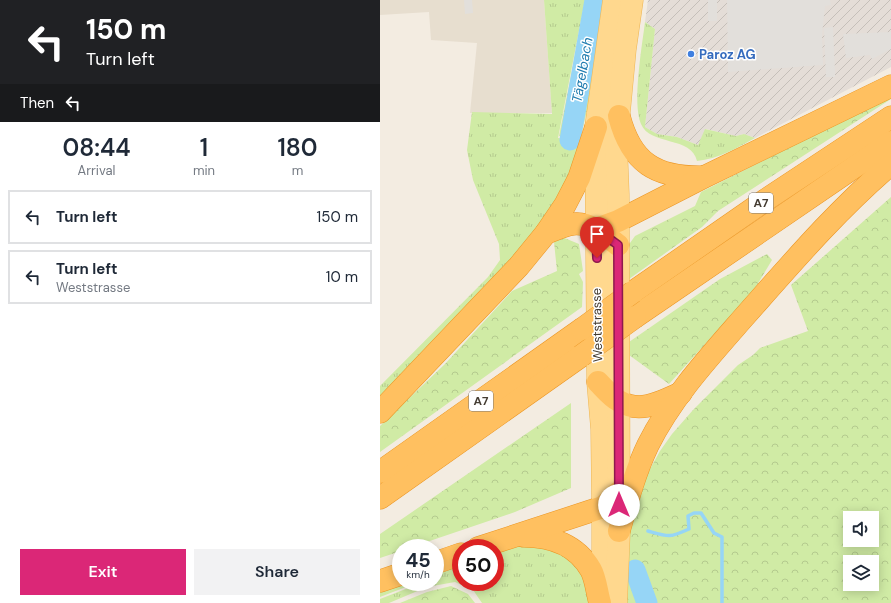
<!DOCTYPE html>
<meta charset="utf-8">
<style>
body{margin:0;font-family:"DM Sans",sans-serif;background:#f2f2f3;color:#1f2937;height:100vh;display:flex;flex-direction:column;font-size:15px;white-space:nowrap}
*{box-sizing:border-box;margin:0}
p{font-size:13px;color:#747a83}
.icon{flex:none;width:22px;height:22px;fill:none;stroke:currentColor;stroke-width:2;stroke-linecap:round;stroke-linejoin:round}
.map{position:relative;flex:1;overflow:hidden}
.side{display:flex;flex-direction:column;background:#fff;width:380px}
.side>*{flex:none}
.top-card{background:#202124;color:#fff;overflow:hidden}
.tools{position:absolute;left:463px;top:511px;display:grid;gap:8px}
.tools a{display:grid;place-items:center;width:36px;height:36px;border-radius:0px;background:#fff;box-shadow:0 2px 10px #0003;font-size:20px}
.speed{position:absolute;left:12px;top:539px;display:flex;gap:8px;font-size:20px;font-weight:700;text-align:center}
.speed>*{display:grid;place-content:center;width:52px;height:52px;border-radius:50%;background:#fff;box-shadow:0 2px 10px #0003;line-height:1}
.speed small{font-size:10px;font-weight:400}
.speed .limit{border:6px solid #d22;background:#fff;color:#111}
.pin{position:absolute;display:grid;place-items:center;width:34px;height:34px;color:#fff;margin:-41px -17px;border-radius:50% 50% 50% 0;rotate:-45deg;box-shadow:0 0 4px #0007}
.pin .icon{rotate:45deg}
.me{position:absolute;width:44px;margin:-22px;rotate:0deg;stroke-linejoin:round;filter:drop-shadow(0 0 3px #0008)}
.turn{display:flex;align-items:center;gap:14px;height:84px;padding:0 20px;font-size:18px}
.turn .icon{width:52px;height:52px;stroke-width:2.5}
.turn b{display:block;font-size:28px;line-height:34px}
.then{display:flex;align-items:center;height:38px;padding:0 20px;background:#0003;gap:8px;font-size:15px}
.eta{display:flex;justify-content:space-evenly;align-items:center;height:68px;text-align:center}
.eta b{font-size:24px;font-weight:600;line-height:28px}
.primary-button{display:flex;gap:8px;margin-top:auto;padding:8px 20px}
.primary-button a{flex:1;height:46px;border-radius:0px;background:#db2777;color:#fff;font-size:16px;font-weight:600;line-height:46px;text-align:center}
.primary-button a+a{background:#f2f2f3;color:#1f2937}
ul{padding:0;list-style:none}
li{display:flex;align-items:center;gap:12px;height:54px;margin:0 8px 6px;padding:0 12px;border:2px solid #e0e1e3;border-radius:0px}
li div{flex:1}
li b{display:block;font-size:15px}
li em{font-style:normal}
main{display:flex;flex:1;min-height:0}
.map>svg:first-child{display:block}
.residential{fill:#e7decf}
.industrial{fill:url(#industrial-furrows)}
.grass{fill:url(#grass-tufts)}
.forest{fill:url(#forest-crowns);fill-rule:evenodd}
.parking{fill:#e2dfdb}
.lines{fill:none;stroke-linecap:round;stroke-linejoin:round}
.stream{stroke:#96d5f6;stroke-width:3.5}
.river{stroke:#96d5f6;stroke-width:21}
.major-casing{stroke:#eeb654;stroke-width:23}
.highway-casing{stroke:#eb9523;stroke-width:23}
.major{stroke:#ffd88e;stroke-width:22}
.highway{stroke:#ffc060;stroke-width:22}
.highway-bridge-casing{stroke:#eb9523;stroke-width:23;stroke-linecap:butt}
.highway-bridge{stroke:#ffc060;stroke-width:22}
.route-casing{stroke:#8e194d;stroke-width:10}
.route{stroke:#db2777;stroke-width:7}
.shop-dot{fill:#3f7fe0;stroke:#fff;stroke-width:1.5}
.labels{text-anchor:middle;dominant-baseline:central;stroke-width:3;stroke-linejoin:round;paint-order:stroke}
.shield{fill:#fff;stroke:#7c7670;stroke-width:1}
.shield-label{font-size:12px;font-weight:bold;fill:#443c32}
.shop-label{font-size:13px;font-weight:bold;fill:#366cbe;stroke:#fff;text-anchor:start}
.street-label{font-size:13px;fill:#443c32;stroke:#fff}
.water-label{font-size:14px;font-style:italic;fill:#217db0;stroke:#fff}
</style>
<main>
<section class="side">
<div class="top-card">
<div class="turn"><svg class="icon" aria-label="left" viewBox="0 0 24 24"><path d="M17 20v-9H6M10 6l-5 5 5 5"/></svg><div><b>150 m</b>Turn left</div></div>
<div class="then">Then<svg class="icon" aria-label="left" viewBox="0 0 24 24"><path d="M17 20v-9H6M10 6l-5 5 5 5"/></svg></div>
</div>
<div class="eta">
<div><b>08:44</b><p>Arrival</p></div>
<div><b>1</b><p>min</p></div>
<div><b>180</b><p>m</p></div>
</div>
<ul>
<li><svg class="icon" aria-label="left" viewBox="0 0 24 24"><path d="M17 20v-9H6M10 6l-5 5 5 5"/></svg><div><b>Turn left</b></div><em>150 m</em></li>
<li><svg class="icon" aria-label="left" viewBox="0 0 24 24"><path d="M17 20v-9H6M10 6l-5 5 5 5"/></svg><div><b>Turn left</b><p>Weststrasse</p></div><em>10 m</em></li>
</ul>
<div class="primary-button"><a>Exit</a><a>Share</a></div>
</section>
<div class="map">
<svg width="511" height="603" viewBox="0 0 511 603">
<defs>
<pattern id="industrial-furrows" width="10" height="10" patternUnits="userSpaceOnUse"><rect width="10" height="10" fill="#e4ddd7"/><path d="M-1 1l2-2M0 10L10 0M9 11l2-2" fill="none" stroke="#c5bfb9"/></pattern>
<pattern id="grass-tufts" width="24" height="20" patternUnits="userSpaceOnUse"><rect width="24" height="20" fill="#d0eba5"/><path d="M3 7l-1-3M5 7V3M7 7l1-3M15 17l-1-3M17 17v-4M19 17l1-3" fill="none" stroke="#b4ca8e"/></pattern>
<pattern id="forest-crowns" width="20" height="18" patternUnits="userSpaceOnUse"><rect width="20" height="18" fill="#d0eba5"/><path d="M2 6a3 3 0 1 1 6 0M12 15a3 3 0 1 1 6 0" fill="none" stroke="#b4ca8e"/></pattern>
</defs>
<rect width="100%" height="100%" fill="#f3ece1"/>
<polygon class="residential" points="0,0 164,0 172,113 90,113 97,43 51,40 49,12 0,15"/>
<polygon class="industrial" points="268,0 511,0 511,67 375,138 364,134 356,136 326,129 318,145 297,137 277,134 265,127 275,29 265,22"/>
<g class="grass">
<polygon points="164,0 205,0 178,138 204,141 170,216 0,402 0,386 108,277 120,260 119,244 93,180 87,150 92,112 172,114"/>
<path d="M265,22L275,29L265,127L277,134L297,137L318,145L325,129L356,136L364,134L375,138C357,148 338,159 317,161C312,136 270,146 261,124C252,103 262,46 265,22Z"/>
<polygon points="141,543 168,544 197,560 213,603 102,603 93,590 75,582 47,587 9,603 0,603 0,599 41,583 44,585 42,582 55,582 55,570 81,561 81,582 115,582 115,549"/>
<polygon points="21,582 39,582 0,597 0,589"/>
</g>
<g class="forest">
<polygon points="206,0 223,0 209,102 200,140 179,136"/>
<polygon points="511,96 511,99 338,211 322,227 249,279 250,243 255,236 315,206 321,192"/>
<path d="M511,197V603H243L248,541L254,513L261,489L270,469L280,451L292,434L313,410L358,365L373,355L380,348L428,331L411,285ZM470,518H492V540H470ZM470,562H492V584H470Z"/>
<polygon points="182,237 199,244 203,271 199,274 203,282 202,307 0,452 0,426 65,364 132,291 177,271 174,242"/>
<polygon points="387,254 392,260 374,290 289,384 249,355 249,342 340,279"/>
<polygon points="191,403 191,488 135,512 29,548 21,548 21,551 0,558 0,534"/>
<polygon points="71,586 88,594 95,603 20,603 47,592"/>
</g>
<g class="parking">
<polygon points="84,0 92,0 93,13 85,14"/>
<rect x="328" y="0" width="9" height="21"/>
<polygon points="347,0 450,0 451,5 445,6 442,35 443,65 348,72"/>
<polygon points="453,27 455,72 455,77 446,77 444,28"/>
<polygon points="511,32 511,49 492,59 490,55 466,58 463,34"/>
</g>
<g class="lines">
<path class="stream" d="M268,531C289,537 289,538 309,529L308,516L314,513H321L334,533L342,537V603"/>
<g class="river">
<polyline points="190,140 215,0"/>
<polyline points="255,570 267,603"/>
</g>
<g class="major-casing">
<g id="major">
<polyline points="221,598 223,558 223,507 222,429 218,382 216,127 234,0"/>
<polyline points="236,603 239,531 238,195 236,144 245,49 252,0"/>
</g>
</g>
<g class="highway-casing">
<g id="highway">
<path d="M239,116C251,163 276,178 323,177"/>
<polyline points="216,229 238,221 324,177 511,86"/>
<path d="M166,233C174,230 184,225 193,224C211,222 225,235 238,245"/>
<polyline points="253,292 387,199 511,117"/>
<polyline points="255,317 511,142"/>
<path d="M218,382C224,388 231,397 239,401C260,414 281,402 301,393"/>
<polyline points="0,412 139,266 166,233 185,205 199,178 216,127"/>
<polyline points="0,472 202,329"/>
<polyline points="0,498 201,356"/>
<path d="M239,531C247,502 255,472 268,445C292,397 329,357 364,317C411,264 457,210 511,164"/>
<path d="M144,536C171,536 197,545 211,570C216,579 217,593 220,603"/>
<polyline points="98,548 223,507 239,492"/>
<polyline points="55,563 81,554"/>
<polyline points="0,581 21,574"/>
</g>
</g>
<use href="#major" class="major"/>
<use href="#highway" class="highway"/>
<g class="highway-bridge-casing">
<g id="highway-bridge">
<polyline points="202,329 253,292"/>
<polyline points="201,356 255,317"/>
</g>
</g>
<use href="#highway-bridge" class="highway-bridge"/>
</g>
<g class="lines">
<g class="route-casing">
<polyline id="route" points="217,258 216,229 238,245 239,505"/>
</g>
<use href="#route" class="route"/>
</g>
<circle class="shop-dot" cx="311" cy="54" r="4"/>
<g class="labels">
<g class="shield">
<rect x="369" y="193" width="24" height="20" rx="3"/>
<rect x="89" y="391" width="24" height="20" rx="3"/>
</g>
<g class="shield-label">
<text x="381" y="203">A7</text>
<text x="101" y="401">A7</text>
</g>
<g class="shop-label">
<text x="319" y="54">Paroz AG</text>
</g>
<g class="street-label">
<text transform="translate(217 325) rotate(-91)">Weststrasse</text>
</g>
<g class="water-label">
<text transform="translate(202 70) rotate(-80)">Tägelbach</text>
</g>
</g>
</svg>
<div class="tools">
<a><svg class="icon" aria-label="sound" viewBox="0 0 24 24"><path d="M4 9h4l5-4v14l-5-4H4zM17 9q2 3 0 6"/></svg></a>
<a><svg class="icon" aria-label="layers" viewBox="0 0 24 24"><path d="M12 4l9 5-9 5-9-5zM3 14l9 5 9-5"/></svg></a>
</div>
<div class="speed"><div>45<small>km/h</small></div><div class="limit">50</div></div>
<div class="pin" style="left:217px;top:258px;background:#d93025"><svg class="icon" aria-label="arrive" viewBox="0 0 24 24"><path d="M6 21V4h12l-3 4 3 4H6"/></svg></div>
<svg class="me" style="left:239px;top:505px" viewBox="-20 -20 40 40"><circle r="19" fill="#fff"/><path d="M0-13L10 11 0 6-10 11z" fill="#db2777"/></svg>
</div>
</main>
